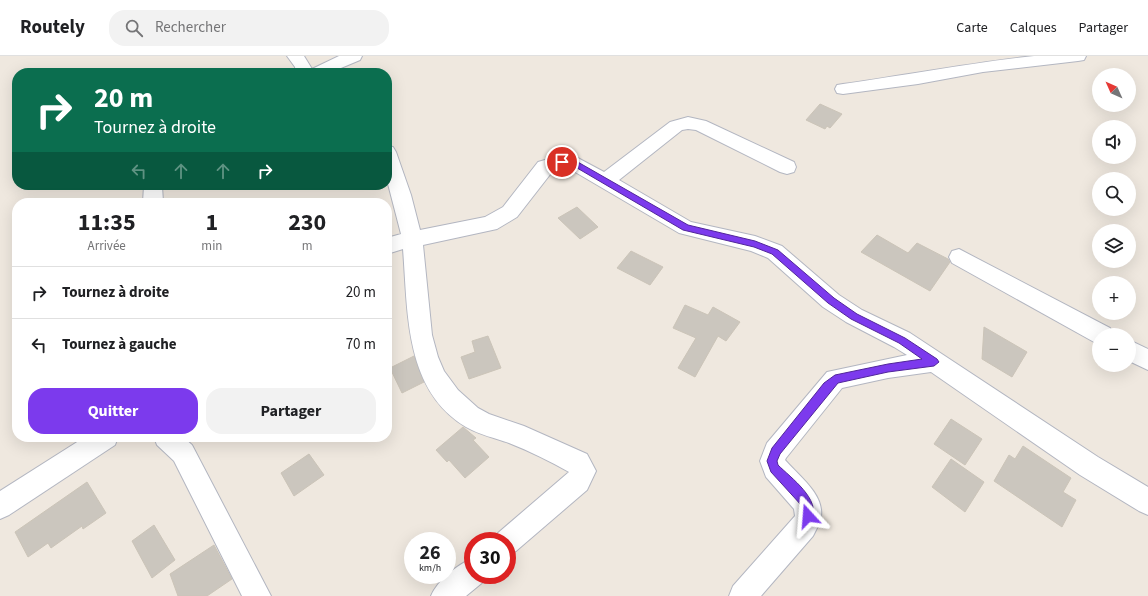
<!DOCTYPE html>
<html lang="fr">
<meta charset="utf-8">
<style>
body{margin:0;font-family:"Source Sans 3",sans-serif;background:#f2f2f2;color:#202124;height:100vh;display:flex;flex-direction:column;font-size:15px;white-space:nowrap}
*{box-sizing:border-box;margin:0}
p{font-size:13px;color:#757577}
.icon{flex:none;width:22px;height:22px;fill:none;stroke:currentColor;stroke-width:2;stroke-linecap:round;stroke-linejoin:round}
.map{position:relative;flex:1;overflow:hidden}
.details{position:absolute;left:12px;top:142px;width:380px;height:244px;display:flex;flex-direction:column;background:#fff;border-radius:16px;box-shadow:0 4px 16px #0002}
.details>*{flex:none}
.hud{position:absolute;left:12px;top:12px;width:380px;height:122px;border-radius:16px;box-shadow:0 4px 16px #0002;background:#0b6e4f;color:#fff;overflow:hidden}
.needle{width:26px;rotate:315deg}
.fabs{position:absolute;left:1092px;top:12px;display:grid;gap:8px}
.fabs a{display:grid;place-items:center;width:44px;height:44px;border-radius:50%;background:#fff;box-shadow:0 4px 16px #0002;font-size:20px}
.speed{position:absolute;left:404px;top:476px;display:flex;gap:8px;font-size:20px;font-weight:700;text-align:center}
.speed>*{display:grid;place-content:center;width:52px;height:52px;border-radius:50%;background:#fff;box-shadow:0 4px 16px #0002;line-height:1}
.speed small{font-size:10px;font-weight:400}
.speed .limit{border:6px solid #d22;background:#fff;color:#111}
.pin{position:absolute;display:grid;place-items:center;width:34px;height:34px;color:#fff;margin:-17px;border:2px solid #fff;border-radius:50%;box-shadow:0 1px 4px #0007}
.me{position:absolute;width:44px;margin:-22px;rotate:341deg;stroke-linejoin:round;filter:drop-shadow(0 0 3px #0008)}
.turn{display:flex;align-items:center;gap:14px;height:84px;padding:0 16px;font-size:18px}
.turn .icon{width:52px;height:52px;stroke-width:2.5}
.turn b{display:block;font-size:28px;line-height:34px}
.lanes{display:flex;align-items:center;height:38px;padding:0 16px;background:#0003;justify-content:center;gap:20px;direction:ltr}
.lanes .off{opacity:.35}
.eta{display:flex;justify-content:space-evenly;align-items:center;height:68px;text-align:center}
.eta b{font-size:24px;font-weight:700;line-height:28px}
.primary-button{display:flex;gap:8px;margin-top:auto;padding:8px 16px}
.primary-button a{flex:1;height:46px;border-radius:16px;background:#7c3aed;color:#fff;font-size:16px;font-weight:700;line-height:46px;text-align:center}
.primary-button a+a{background:#f2f2f2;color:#202124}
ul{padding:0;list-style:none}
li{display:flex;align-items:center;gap:12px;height:52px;padding:0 16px;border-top:1px solid #e0e0e0}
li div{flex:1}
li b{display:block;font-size:15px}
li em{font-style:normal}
header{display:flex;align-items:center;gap:24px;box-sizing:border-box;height:56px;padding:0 20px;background:#fff;border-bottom:1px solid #e0e0e0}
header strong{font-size:19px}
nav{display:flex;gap:22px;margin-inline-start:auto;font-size:14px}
.search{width:280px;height:36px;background:#f2f2f2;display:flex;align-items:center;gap:10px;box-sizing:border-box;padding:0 14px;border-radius:16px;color:#757577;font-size:15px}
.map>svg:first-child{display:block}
.building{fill:#cbc6be;stroke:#cbc4b8}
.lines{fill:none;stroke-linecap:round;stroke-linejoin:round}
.minor-casing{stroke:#b3b6c1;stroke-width:2}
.minor{fill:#fff;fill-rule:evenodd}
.route{fill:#7c3aed;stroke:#51269a}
</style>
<header>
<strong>Routely</strong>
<div class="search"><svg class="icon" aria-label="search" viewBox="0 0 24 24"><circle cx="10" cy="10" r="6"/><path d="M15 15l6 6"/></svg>Rechercher</div>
<nav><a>Carte</a><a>Calques</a><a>Partager</a></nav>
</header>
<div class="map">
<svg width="1148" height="540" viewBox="0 0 1148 540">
<rect width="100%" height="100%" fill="#efe8df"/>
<g class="building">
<polygon points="820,48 842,58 830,72 827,70 825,73 806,64"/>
<polygon points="577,151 598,171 580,183 558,162"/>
<polygon points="877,179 908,197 917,187 948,203 950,206 930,235 861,196"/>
<polygon points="631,195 663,211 650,229 617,212"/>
<polygon points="685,249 708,259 713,251 740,266 726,285 718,280 695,321 678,312 696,282 673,272"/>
<polygon points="984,271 1027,296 1012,321 982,303"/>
<polygon points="488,280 501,312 469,323 461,301 475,296 472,285"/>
<polygon points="414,300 424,326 402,337 390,312"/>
<polygon points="951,363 982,383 965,409 934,388"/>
<polygon points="463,371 476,382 473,384 489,401 465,422 449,404 447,406 436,394"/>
<polygon points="1023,390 1071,422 1063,436 1076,444 1062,471 994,425 1009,399 1015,403"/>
<polygon points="309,398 324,419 294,440 281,417"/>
<polygon points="951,403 984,426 965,456 932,431"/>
<polygon points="87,426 106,457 83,473 82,470 51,492 48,487 28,501 15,476"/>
<polygon points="154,469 175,504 152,522 132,485"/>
<polygon points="214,489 232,523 207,540 178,540 170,518"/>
</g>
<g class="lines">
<g class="minor-casing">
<g id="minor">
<polygon points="287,0 304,0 312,13 339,0 362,0 360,4 329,17 296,17 295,11"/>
<path d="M1034,0H1086L1084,4L1078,5L983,16L918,28L843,38L837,37L835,33L837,29L843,28C907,19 970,7 1034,0Z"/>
<path d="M688,61L706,65L794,106L796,111L794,116L787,118L780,116L696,74L688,73L682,74L619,124L691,166L755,180L782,190L839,239L862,254L910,277L1098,401L1148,431V459L1139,455L1080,419L931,316L888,322L842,332L786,402L785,404C798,419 824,438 821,460C820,467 816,474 813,480L761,540H729L733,530L795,460L794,453L766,421L760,405L767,387L827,316L907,299L894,291L846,266L823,251L768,202L751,195L679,177L570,113H562L552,116L517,161L497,173L423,189L432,279L438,301L444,315L458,334L478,352L489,358L524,370L587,398L596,415L587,434L516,495L507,499V485H494L498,477L569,416C550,405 529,395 509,387C495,382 480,379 466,371C404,334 408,255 403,193L387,198V182L401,178L387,124V90L393,91L396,96L411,139L420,174L485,161L503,151L538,106L562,99L574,100L604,116L670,66Z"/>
<polygon points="144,129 162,129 163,147 143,147"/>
<polygon points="959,193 1110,272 1113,279 1099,279 1099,287 1094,286 952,207 949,201 952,195"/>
<polygon points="1129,284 1148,293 1148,314 1129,305"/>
<polygon points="85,381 118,381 115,389 9,459 0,463 0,435"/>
<polygon points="154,381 183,381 192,389 271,540 242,540 174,405 157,389"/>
<path d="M473,502V519H485L483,526L466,540H431C438,524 457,509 473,502Z"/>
</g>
</g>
<use href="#minor" class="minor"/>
</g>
<path class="route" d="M562,103L576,105L688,169L755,185L778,194L834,242L857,258L905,282L937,303L939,306L934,310L888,316L838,327L780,398L777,405L778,409C791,422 821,443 812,464L808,465L804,464L802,450L771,416L767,405L772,392L824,327L835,319L888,308L922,303L899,287L851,263L828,247L772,198L754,191L683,174L572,109L560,108L558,106Z"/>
</svg>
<div class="fabs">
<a><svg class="needle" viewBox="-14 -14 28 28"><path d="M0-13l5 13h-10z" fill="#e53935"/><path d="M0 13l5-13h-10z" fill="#757577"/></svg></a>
<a><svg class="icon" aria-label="sound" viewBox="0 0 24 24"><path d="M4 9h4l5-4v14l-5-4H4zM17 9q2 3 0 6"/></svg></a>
<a><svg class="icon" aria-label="search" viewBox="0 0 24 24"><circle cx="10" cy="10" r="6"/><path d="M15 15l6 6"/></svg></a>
<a><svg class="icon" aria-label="layers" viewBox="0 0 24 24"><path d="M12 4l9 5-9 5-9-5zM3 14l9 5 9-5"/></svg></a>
<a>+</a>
<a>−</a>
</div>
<div class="speed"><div>26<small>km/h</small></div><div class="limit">30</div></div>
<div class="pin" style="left:562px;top:106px;background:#d93025"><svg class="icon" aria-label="arrive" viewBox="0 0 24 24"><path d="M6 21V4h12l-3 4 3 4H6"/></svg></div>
<svg class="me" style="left:808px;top:460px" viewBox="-20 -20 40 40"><path d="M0-17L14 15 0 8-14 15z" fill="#7c3aed" stroke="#fff" stroke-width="4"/></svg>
<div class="hud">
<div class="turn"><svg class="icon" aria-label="right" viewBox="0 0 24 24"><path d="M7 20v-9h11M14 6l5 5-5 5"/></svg><div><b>20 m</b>Tournez à droite</div></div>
<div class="lanes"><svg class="icon off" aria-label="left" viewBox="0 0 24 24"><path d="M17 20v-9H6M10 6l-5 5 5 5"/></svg><svg class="icon off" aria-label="ahead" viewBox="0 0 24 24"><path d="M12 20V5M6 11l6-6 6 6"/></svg><svg class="icon off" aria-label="ahead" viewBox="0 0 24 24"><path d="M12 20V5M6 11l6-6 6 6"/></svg><svg class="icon" aria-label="right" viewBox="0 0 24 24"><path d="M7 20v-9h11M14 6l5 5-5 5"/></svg></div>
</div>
<section class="details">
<div class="eta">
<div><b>11:35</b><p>Arrivée</p></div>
<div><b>1</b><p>min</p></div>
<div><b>230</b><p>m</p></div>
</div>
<ul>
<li><svg class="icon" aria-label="right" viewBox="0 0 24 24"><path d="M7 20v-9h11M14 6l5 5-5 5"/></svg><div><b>Tournez à droite</b></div><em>20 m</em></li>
<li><svg class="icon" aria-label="left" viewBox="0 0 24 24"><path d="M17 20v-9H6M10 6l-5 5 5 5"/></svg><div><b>Tournez à gauche</b></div><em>70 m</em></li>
</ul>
<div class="primary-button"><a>Quitter</a><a>Partager</a></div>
</section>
</div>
